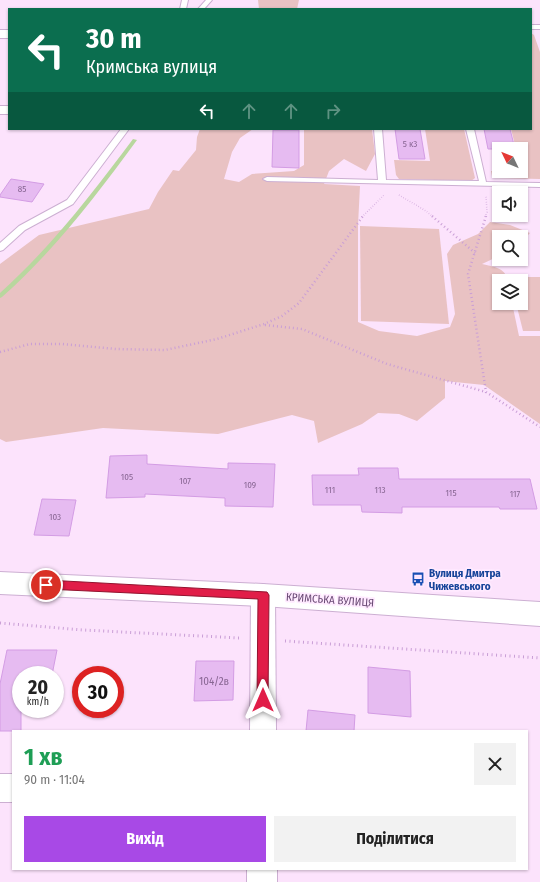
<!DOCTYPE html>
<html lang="uk">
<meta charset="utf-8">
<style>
body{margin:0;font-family:"Fira Sans Condensed",sans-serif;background:#f2f2f2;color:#222;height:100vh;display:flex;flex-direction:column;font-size:15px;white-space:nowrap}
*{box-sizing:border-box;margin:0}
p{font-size:13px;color:#767676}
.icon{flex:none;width:22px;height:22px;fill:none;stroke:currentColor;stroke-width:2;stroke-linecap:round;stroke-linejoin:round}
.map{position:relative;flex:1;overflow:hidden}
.sheet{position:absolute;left:12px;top:730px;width:516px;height:140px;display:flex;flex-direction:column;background:#fff;border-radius:0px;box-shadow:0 1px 3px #0004}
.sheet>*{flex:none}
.top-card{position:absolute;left:8px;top:8px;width:524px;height:122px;border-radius:0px;box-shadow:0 1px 3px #0004;background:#0b6e4f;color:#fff;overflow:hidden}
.needle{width:26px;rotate:313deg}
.controls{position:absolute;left:492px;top:142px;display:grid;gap:8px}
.controls a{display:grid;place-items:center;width:36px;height:36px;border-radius:0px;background:#fff;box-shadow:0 1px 3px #0004;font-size:20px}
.speed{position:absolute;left:12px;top:666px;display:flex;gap:8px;font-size:20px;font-weight:700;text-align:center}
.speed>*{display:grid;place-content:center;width:52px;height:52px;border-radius:50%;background:#fff;box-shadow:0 1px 3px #0004;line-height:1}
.speed small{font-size:10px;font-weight:400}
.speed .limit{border:6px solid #d22;background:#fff;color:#111}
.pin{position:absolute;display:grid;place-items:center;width:34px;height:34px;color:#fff;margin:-17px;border:2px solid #fff;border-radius:50%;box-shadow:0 1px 4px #0007}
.me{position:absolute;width:44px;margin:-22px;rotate:0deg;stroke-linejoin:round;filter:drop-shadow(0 0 3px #0008)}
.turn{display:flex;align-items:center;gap:14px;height:84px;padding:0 12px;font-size:18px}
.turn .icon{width:52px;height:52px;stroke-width:2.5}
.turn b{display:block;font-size:28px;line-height:34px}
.lanes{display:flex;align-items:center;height:38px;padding:0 12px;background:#0003;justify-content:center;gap:20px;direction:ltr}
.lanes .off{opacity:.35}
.round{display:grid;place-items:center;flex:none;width:42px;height:42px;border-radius:0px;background:#f2f2f2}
.head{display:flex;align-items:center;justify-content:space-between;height:68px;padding:0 12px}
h1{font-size:24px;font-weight:700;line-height:30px;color:#1e9e55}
.cta{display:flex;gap:8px;margin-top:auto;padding:8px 12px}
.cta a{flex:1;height:46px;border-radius:0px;background:#a849e6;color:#fff;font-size:16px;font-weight:700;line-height:46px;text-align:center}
.cta a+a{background:#f2f2f2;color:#222}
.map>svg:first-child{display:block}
.green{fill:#e9c2c3}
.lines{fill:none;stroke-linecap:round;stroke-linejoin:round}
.stream{fill:#b8d79e;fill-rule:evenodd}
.building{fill:#e6bbf1;stroke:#d39ce4}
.service-casing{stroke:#ccafd2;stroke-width:2}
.minor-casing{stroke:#ccafd2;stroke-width:2}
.tertiary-casing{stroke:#ccafd2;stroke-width:2}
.path-far2{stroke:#c99ed6;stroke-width:1.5;stroke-dasharray:0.5 2;stroke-linecap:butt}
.path-far1{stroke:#c99ed6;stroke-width:2.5;stroke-dasharray:1 3;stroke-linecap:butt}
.path{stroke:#c99ed6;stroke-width:3;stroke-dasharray:1 3.5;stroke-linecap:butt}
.service{fill:#fff;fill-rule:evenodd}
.minor{fill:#fff;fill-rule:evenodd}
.tertiary{fill:#fff;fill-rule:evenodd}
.route{fill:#e11d48;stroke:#92132f}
.labels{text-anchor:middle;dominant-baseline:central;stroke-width:3.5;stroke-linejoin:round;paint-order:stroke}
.number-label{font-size:9px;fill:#886693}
.transit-label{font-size:11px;font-weight:bold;fill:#164399;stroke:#ffeaff;text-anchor:start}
.street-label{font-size:11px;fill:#694974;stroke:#ffeaff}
.near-number-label{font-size:11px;fill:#886693}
</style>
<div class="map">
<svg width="540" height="882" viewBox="0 0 540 882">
<rect width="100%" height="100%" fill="#fce3fc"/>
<g class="green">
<polygon points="258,0 299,0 297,9 259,9"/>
<polygon points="531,33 534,35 540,52 540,179 494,178 492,176 491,171 522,171 521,149 516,149 511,129 531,129"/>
<path d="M200,129H253L240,138L232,152L224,179L239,182L252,174L294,171L304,165V130L299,129H372L375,154L366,171L344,159L329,171L324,184L360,186L358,225V322L379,331L417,336L450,327L455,314L447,254L453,245L478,234L490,222L510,225L530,233L521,242V237H499V256L482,264C494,267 505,267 508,281H499V303H512L519,336H540V424L484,385L445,381V398L417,421L399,414L378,413L362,424L318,443L314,421L292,415L218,434L103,428L6,442L0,439V264L39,235L149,209L158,192L173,170L179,171L196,150L197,137Z"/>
<polygon points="425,129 464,129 475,178 471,181 399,179 396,175 394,160 430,161"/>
<polygon points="360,226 439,229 449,324 361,321"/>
<polygon points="510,277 540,277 540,331 523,331 516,303 521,303 521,281 511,281"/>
</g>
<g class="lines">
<path class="stream" d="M133,139L137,140C96,196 54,251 2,297L0,298V293C51,247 92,194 133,139Z"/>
</g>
<g class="building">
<polygon points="395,129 420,129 425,159 399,159"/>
<polygon points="484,129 510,129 515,149 488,149"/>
<polygon points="273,130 299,130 299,168 272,167"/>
<polygon points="11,179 44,184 32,202 0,197 0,195"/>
<polygon points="147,455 147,464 228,469 228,463 275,464 273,507 225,506 225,498 145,494 145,497 106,498 110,456"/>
<polygon points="358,468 398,468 399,479 530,479 537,509 500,509 499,507 402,507 402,513 362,512 361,505 313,505 312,475 359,475"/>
<polygon points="42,499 76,500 69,536 34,535"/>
<polygon points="7,650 57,650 52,675 21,675 21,731 0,731 0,684"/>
<polygon points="196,661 234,661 233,700 194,701"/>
<polygon points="368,667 410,671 411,717 368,713"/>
<polygon points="308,710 355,715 354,731 306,731"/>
</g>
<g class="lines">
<g class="service-casing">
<g id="service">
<polygon points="182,0 188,0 186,9 180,9"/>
<polygon points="206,0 212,0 204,9 198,9"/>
<rect x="531" y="25" width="9" height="4"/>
<polygon points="121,129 129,129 73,204 25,230 3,250 0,251 0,243 19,226 67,200"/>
<polygon points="374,129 382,129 386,180 479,181 466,129 474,129 486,182 540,183 540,187 267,181 263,179 267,177 378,180"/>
</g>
</g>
<g class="minor-casing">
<g id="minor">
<rect x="0" y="30" width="9" height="8"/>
<rect x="0" y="106" width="9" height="8"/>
<polygon points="263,584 271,587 275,595 276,731 250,731 251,595 255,587"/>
<rect x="0" y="774" width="13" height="28"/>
<rect x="247" y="869" width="30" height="13"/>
</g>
</g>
<g class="tertiary-casing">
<polygon id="tertiary" points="0,572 263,584 540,602 540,626 263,606 0,594"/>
</g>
<g class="path-far2">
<polyline points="399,195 426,211 433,217"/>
<polyline points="362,217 384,195"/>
<polyline points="485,217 487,212 486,196"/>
</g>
<g class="path-far1">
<polyline points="432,216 475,253"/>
<polyline points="486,216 468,274 486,392 540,427"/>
<polyline points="265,325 302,329 387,364 486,392"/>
<polyline points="0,352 30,344 62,344 116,349 165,350 217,339 264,324 282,316 299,303 363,216"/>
</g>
<g class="path">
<polyline points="0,623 83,630 240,638"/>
<polyline points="285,641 540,658"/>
</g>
<use href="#service" class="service"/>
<use href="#minor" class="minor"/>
<use href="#tertiary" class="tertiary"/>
</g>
<polygon class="route" points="46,580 267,592 269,595 268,700 267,704 263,706 259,704 257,700 258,599 46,589 43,588 41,585 43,582"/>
<defs>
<g id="bus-bare" transform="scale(1.08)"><path d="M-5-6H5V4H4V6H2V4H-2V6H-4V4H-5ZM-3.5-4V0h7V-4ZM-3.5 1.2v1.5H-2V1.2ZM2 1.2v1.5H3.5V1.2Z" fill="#1a4fb4" stroke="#ffeaff" stroke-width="2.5" paint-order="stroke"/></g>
</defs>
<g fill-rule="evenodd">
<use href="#bus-bare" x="418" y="579"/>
</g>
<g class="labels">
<g class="number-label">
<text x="410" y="144">5 к3</text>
<text x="22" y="189">85</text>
<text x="127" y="477">105</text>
<text x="185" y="481">107</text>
<text x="250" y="485">109</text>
<text x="330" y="490">111</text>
<text x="380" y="490">113</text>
<text x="451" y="493">115</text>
<text x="515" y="494">117</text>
<text x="55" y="517">103</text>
</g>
<g class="transit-label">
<text x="429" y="573">Вулиця Дмитра<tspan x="429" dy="13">Чижевського</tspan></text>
</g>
<g class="street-label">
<text transform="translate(330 600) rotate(4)">КРИМСЬКА ВУЛИЦЯ</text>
</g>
<g class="near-number-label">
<text x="214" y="681">104/2в</text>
</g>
</g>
</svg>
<div class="controls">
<a><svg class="needle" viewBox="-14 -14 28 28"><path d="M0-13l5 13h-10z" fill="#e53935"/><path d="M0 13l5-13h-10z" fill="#767676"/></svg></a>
<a><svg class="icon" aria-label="sound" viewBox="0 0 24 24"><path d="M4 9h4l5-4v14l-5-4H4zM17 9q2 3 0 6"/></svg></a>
<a><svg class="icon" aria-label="search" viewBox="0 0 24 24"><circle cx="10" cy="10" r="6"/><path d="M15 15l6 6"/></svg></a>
<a><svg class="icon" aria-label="layers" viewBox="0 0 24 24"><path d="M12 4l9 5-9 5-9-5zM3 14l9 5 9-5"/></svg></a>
</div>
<div class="speed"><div>20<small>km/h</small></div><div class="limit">30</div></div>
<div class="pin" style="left:46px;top:585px;background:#d93025"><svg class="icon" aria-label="arrive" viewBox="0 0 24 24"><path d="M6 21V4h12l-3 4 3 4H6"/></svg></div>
<svg class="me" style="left:263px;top:700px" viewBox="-20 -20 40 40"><path d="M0-17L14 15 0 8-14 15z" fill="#e11d48" stroke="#fff" stroke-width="4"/></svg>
<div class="top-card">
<div class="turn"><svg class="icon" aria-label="left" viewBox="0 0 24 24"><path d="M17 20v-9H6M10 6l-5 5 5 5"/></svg><div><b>30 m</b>Кримська вулиця</div></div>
<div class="lanes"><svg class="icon" aria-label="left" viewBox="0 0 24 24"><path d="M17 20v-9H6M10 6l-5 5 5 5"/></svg><svg class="icon off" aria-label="ahead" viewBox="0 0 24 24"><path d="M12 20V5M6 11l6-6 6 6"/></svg><svg class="icon off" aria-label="ahead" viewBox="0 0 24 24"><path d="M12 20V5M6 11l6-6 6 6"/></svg><svg class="icon off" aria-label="right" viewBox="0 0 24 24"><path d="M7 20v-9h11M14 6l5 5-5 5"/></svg></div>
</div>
<section class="sheet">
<div class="head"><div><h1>1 хв</h1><p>90 m · 11:04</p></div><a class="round"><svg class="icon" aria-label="close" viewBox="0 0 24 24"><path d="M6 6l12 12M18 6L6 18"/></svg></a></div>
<div class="cta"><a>Вихід</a><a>Поділитися</a></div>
</section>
</div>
